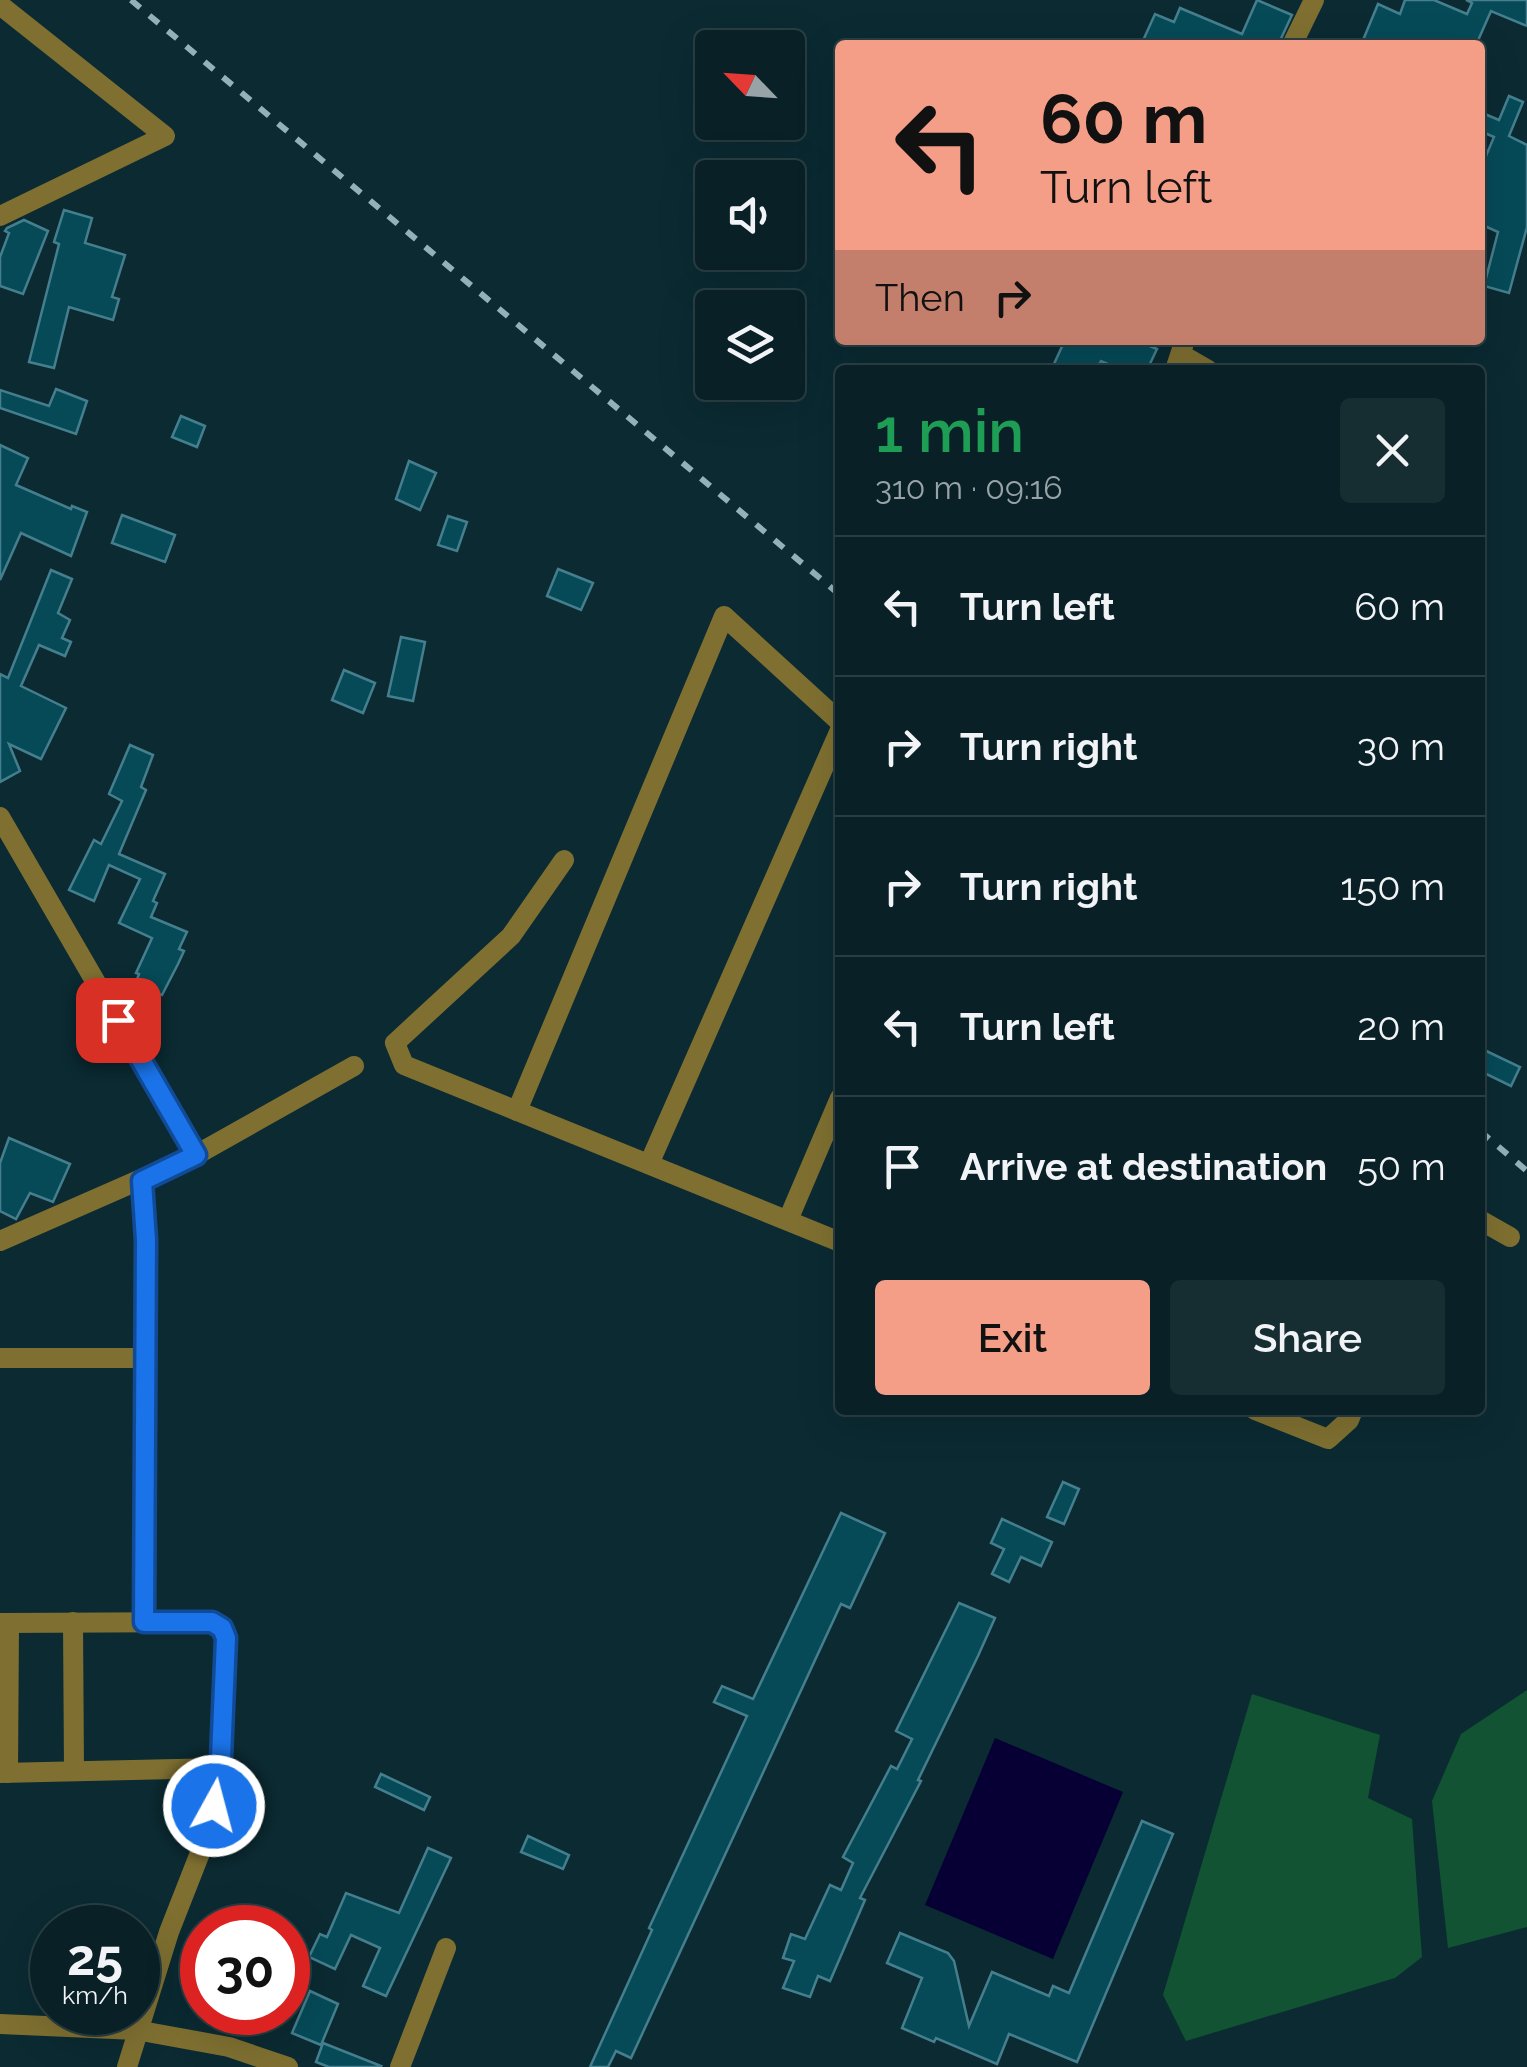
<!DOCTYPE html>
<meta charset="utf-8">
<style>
body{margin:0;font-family:Raleway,sans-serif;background:#162d32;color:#f1f3f6;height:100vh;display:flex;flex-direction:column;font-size:38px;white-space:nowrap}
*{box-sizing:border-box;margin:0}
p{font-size:32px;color:#98a3a7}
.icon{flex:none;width:55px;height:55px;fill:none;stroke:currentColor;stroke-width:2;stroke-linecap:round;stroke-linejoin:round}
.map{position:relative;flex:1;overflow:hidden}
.details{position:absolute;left:835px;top:365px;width:650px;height:1050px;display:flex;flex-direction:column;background:#082026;border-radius:10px;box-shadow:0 10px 40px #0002,0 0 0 2px #293e43}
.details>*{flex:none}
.top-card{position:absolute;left:835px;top:40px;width:650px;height:305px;border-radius:10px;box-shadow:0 10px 40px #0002,0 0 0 2px #293e43;background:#f49e87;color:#111;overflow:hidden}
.needle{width:65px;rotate:295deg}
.fabs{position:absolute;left:695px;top:30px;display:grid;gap:20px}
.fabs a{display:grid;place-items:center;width:110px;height:110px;border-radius:10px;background:#082026;box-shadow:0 10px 40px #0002,0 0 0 2px #293e43;font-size:50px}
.speed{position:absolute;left:30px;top:1905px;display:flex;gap:20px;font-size:50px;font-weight:700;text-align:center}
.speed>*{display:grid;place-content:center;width:130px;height:130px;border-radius:50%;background:#082026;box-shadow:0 10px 40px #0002,0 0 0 2px #293e43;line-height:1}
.speed small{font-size:25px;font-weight:400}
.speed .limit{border:15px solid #d22;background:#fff;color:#111}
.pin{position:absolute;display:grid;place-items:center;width:85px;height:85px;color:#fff;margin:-42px;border-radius:20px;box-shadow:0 5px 15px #0006}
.me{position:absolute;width:110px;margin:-55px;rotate:7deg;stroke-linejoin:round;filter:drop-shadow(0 0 8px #0008)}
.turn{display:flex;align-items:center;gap:35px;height:210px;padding:0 40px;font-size:45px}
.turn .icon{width:130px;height:130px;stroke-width:2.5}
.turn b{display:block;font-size:70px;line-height:85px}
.then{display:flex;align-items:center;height:95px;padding:0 40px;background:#0003;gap:20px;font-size:38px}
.round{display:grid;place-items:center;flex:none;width:105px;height:105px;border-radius:10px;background:#162d32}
.overview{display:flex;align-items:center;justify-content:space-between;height:170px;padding:0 40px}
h1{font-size:60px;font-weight:600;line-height:75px;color:#1e9e55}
.action{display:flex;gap:20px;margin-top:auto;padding:20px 40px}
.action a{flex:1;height:115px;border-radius:10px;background:#f49e87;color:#111;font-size:40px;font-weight:600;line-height:115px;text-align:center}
.action a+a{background:#162d32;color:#f1f3f6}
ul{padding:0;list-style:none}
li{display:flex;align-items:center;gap:30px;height:140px;padding:0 40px;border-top:2px solid #293e43}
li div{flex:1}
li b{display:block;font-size:38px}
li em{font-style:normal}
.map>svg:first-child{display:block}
.green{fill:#115332}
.water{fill:#070034}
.building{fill:#064a58;stroke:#457f8e;stroke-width:2.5}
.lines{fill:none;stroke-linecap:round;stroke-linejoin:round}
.street{stroke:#7f7031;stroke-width:20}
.rail{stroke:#93b1b8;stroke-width:6;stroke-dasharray:12 12;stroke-linecap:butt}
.route-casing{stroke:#114b97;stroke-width:25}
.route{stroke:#1a73e8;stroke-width:18}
</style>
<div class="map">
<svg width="1527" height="2067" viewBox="0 0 1527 2067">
<rect width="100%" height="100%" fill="#0b2a32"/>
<g class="green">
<polygon points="1527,1690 1527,1927 1448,1948 1432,1801 1461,1734"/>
<polygon points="1252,1694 1380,1735 1368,1798 1412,1819 1422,1957 1395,1978 1186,2041 1163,1995"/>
</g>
<polygon class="water" points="995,1738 1123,1792 1053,1959 925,1905"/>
<g class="building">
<polygon points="1257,0 1292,15 1278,45 1141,45 1155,14 1174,22 1180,8 1242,34"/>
<polygon points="1405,0 1434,0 1467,14 1472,3 1466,0 1527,0 1527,26 1491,11 1476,45 1361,45 1378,4 1400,14"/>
<polygon points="1509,96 1523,102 1509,136 1527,145 1527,227 1509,293 1484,286 1498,232 1480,224 1480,170 1494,137 1480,131 1480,112 1499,120"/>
<polygon points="64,210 92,218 85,243 125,255 112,297 119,299 113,320 69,307 54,368 29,362 59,244 54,242"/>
<polygon points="24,220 48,231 23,294 0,286 0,257 9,233 5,231 7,228"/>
<polygon points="1065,340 1100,340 1113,345 1115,340 1135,340 1157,349 1147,370 1122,370 1101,361 1096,370 1067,370 1054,364"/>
<polygon points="56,389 87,401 76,434 0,408 0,390 49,406"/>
<polygon points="181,416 205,426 197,447 172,437"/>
<polygon points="0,445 28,458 16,485 71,509 72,506 87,512 71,556 21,533 0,580"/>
<polygon points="409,461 436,473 420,510 396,499"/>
<polygon points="122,515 175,535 165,562 112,543"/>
<polygon points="448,516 467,522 457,551 438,545"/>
<polygon points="558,569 593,583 581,610 547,596"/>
<polygon points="51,570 72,579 58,613 70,620 62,638 71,642 65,656 39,645 21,686 66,708 41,759 9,744 20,771 0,782 0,674 8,678"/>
<polygon points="401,637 425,642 413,701 388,696"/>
<polygon points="344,670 375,683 363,713 332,700"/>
<polygon points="130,745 153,755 141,787 146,790 119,854 165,874 153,901 157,903 151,917 187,932 179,949 184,951 178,964 162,995 156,993 149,1008 130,999 139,974 136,973 152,938 119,923 140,879 109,865 94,901 69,890 94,840 101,844 122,801 109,794"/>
<polygon points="1480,1048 1520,1067 1511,1086 1480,1071"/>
<polygon points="9,1138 70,1164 53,1202 30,1193 16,1219 0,1211 0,1163"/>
<polygon points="1063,1482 1079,1489 1064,1524 1047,1517"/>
<polygon points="841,1513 885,1533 850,1608 841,1604 631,2058 616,2051 608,2067 590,2067 652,1930 649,1928 747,1716 714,1702 722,1686 753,1699"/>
<polygon points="1002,1519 1052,1542 1041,1566 1021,1557 1009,1582 992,1574 1004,1549 991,1543"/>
<polygon points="959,1603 995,1618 978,1656 918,1780 921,1781 860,1898 865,1900 830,1981 818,1976 810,1997 783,1988 794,1961 783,1958 791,1934 805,1939 830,1885 841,1890 853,1863 843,1857 891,1766 897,1769 912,1739 896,1731"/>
<polygon points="381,1774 430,1797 424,1810 375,1787"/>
<polygon points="1142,1821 1173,1834 1077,2062 1009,2034 997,2064 936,2038 934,2042 902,2028 922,1978 887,1963 900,1933 948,1953 954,1961 969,2026 992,1972 1049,1996 1053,1986 1069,1993"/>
<polygon points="528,1836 569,1855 563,1869 521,1852"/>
<polygon points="428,1848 451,1858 386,1996 363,1986 380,1948 351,1935 335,1969 309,1957 320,1934 327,1937 346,1893 399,1913"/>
<polygon points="310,1991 338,2004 321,2045 292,2033"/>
<polygon points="323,2043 381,2066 380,2067 329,2067 316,2062"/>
</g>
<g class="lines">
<g class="street">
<polyline points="0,5 165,136 0,216"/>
<polyline points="1292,45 1314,0"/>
<polyline points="1182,355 1208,370"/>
<polyline points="1175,370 1185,340"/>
<polyline points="0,817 196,1155 354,1066"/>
<polyline points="564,860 511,936 395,1043 404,1065 840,1242"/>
<polyline points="517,1111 724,616 840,722"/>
<polyline points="649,1164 840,730"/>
<polyline points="142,1181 146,1240 144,1622"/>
<polyline points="788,1220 840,1098"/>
<polyline points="1480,1220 1510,1237"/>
<polyline points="0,1241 196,1155"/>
<polyline points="0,1358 143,1358"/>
<polyline points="1255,1410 1328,1439 1349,1420 1353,1410"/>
<polyline points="73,1622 74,1771"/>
<polyline points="0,1623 211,1622 222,1628 226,1639 220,1782 209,1830 169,1932 127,2067"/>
<polyline points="0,1773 220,1768"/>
<polyline points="8,1773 9,1623"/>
<polyline points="0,2024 136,2030 229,2047 288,2067"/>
<polyline points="400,2067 446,1948"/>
</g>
<g class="rail">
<polyline points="131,0 840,595"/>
<polyline points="1480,1131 1527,1171"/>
</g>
</g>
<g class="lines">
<g class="route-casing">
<polyline id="route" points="118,1020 196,1155 142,1181 146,1240 144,1622 212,1622 222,1628 226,1638 220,1782 214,1806"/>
</g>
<use href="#route" class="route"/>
</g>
</svg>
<div class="fabs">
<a><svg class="needle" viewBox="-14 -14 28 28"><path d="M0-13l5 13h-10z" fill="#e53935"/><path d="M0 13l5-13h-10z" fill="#98a3a7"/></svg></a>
<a><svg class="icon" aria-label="sound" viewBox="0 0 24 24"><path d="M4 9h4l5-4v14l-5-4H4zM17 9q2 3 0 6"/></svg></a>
<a><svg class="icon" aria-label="layers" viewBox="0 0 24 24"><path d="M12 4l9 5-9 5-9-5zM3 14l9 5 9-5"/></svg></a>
</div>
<div class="speed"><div>25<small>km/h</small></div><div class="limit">30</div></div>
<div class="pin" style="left:118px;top:1020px;background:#d93025"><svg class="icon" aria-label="arrive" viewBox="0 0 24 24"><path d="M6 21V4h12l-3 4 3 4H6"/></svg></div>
<svg class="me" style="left:214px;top:1806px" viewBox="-20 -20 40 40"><circle r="17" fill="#1a73e8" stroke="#fff" stroke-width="3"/><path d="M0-11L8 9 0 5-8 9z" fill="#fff"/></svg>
<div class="top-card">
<div class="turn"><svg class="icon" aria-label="left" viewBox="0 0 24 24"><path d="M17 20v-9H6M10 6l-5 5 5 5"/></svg><div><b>60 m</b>Turn left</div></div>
<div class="then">Then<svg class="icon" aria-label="right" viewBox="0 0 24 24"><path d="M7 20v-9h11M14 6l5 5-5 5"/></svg></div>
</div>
<section class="details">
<div class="overview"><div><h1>1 min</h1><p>310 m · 09:16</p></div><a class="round"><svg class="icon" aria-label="close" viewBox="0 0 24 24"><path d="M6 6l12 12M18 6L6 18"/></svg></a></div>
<ul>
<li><svg class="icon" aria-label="left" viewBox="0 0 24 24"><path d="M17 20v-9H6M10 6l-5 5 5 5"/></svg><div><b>Turn left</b></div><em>60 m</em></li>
<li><svg class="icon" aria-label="right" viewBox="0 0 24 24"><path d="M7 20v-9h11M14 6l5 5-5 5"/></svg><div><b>Turn right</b></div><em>30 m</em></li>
<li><svg class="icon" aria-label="right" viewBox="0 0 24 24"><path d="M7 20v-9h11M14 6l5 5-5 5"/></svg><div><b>Turn right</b></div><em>150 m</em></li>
<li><svg class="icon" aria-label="left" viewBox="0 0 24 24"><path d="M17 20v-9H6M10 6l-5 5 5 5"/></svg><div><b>Turn left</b></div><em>20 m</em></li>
<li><svg class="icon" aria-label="arrive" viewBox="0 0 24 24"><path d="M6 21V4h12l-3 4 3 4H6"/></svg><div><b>Arrive at destination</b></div><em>50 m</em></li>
</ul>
<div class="action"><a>Exit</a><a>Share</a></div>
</section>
</div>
